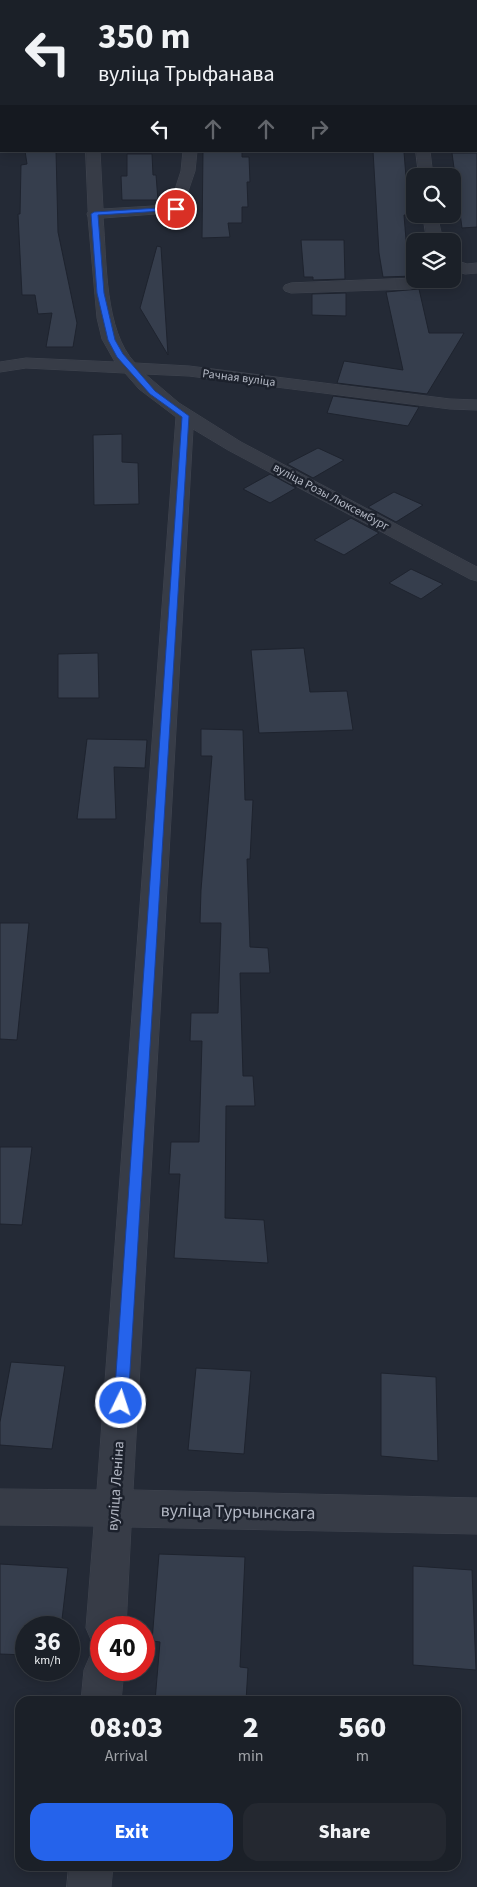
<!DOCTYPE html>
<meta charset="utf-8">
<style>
body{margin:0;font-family:"Source Sans 3",sans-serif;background:#242830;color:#f1f3f6;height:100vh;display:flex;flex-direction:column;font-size:19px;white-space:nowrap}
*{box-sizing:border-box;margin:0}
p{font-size:16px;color:#a0a3a8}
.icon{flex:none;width:28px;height:28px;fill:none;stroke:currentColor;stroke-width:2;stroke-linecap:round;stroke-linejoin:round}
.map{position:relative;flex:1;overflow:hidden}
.sheet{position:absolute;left:15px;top:1696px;width:446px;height:175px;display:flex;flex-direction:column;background:#1b2028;border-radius:15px;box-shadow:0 2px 12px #0003,0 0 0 1px #393e45}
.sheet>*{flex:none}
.hud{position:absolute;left:0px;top:0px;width:478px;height:152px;box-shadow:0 2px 12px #0003,0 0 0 1px #393e45;background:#1b2028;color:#f1f3f6;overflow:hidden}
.fabs{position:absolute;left:406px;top:168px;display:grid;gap:10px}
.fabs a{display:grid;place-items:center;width:55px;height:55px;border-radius:10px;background:#1b2028;box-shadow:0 2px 12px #0003,0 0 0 1px #393e45;font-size:25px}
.speed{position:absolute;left:15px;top:1616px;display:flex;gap:10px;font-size:25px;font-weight:700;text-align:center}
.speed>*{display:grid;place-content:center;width:65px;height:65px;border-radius:50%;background:#1b2028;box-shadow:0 2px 12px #0003,0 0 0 1px #393e45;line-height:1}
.speed small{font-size:12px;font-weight:400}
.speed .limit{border:8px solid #d22;background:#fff;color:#111}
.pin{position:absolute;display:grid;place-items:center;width:42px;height:42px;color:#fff;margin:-21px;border:2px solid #fff;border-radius:50%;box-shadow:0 1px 5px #0007}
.me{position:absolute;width:55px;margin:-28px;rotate:4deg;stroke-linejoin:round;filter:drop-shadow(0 0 4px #0008)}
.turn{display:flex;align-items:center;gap:18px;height:105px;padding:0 15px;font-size:22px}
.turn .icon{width:65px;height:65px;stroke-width:2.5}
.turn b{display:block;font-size:35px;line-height:42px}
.lanes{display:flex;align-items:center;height:48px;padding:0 15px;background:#0003;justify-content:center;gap:25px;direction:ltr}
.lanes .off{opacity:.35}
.eta{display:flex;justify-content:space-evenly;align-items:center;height:85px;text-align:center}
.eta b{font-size:30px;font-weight:800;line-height:35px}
.cta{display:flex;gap:10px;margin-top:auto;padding:10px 15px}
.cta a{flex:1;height:58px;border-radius:15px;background:#2563eb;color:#fff;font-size:20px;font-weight:800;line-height:58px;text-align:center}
.cta a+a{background:#242830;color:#f1f3f6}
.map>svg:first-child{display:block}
.building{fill:#363e4d;stroke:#1e232e}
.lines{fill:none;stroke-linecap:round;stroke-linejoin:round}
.minor-casing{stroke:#404550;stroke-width:1}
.minor{fill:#373c47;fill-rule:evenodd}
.route{fill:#2563eb;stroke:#184099}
.labels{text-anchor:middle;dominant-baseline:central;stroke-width:5;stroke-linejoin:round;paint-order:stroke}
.far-street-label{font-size:12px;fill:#b2b7c3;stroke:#1c212c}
.street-label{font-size:15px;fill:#b2b7c3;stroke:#1c212c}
.near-street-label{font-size:18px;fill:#b2b7c3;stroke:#1c212c}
</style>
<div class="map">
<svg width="477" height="1887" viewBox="0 0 477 1887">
<rect width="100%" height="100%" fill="#242a36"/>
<g class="building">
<polygon points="25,151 56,151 58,232 77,323 73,347 46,347 52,313 38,314 35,295 22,295 18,214 20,214 21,165 27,164"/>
<polygon points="203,151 242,151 242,157 249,157 250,182 247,182 248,207 242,207 242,223 228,223 230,237 202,238"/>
<polygon points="373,151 404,152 409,215 404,215 408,264 413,264 415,276 383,277 379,253"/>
<polygon points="452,153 477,153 477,227 462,228"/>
<polygon points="127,154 152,154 153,175 156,175 158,200 122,200 121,176 127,176"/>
<polygon points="301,240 344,240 345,279 313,280 313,277 304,277"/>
<polygon points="157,246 161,247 168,355 140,308"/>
<polygon points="419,289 429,333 464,333 427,394 337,383 344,361 403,370 386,292"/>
<polygon points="346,293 346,316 312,315 312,294"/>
<polygon points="333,396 419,407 408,426 327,413"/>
<polygon points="122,434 122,462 138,463 139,504 94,505 93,435"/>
<polygon points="318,448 344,460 313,478 287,464"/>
<polygon points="270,474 296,488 270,503 243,489"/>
<polygon points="394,492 423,505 396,522 368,507"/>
<polygon points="351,518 379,533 344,555 314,540"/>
<polygon points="411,569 443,584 421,599 389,583"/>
<polygon points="304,648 310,692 347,691 353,730 259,733 251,650"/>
<polygon points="98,653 99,698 58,698 58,654"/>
<polygon points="201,729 243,730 245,800 253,800 250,859 247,859 250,947 268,948 270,973 240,973 243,1076 253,1076 255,1106 226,1106 225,1218 264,1220 268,1263 174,1258 180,1174 169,1174 171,1142 199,1142 202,1041 190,1041 191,1013 218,1013 221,923 200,923 201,890 212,756 201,756"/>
<polygon points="87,739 147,740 145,768 114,767 116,819 77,819"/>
<polygon points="0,923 29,923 17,1040 0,1039"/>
<polygon points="0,1147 32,1147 22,1225 0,1224"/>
<polygon points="11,1362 65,1366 52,1449 0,1445 0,1422"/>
<polygon points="196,1368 251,1371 244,1454 188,1450"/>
<polygon points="381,1373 436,1377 438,1461 381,1456"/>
<polygon points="159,1554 245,1557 240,1667 248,1668 246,1701 155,1701 160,1642 152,1641"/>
<polygon points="0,1564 68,1568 61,1628 26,1628 26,1655 0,1654"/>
<polygon points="413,1566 472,1570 476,1670 413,1665"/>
</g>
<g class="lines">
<g class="minor-casing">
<g id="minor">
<polygon points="82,0 94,0 94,1 83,1"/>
<rect x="476" y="30" width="1" height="8"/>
<rect x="0" y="52" width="1" height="8"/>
<rect x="476" y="91" width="1" height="8"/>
<path d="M86,151H100L103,209L170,205L181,171L183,151H197L195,171L181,212L103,218C107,261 104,330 135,363L189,366L450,399L477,400V410L450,409L189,376L145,374L179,403L241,442L477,567V581L470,579L228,450L193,429L133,1490L477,1498V1534L131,1527L126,1628H101V1646L92,1642L86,1628L94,1526L0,1525V1489L97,1490L176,417L139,389L125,373L26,368L0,372V362L26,358L115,362L102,339L97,318L88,217L87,214L88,212Z"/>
<polygon points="416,151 430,151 433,176 419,176"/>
<polygon points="423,214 437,214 443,241 427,241"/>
<polygon points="452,259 467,264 477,263 477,273 465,274 452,270"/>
<polygon points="415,278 445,279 443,282 410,289 291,293 285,291 283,288 285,285 291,283"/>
<polygon points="101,1651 101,1670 124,1670 121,1701 81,1701 84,1670 90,1656"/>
<polygon points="69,1866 113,1866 111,1887 67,1887"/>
</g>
</g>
<use href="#minor" class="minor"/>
</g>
<polygon class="route" points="176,207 178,210 98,215 104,293 115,340 123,354 155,391 189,416 128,1403 126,1407 121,1409 116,1407 114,1403 182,417 150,394 117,357 108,340 97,293 91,214 94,212"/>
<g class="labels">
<g class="far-street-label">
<text transform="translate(239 378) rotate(7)">Рачная вуліца</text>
<text transform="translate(331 497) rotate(28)">вуліца Розы Люксембург</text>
</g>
<g class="street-label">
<text transform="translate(116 1486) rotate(-86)">вуліца Леніна</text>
</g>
<g class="near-street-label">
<text transform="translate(238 1512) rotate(1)">вуліца Турчынскага</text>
</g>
</g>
</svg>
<div class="fabs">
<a><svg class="icon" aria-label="search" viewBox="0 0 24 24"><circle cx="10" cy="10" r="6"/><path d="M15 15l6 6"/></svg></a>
<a><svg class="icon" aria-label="layers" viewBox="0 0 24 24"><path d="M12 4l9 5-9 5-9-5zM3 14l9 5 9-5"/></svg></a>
</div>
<div class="speed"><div>36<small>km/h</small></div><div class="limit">40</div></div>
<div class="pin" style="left:176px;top:209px;background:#d93025"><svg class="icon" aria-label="arrive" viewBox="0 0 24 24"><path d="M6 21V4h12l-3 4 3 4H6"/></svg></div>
<svg class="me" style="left:121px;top:1403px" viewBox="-20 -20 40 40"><circle r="17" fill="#2563eb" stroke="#fff" stroke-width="3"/><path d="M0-11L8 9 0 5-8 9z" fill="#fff"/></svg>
<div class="hud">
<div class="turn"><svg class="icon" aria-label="left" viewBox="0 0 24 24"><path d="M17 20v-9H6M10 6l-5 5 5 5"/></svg><div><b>350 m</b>вуліца Трыфанава</div></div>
<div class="lanes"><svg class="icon" aria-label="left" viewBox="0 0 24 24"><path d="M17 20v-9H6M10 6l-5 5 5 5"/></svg><svg class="icon off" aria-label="ahead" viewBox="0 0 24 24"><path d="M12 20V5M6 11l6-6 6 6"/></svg><svg class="icon off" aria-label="ahead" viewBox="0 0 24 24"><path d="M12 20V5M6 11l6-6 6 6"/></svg><svg class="icon off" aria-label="right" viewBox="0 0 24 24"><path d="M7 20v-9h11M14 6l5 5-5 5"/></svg></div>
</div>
<section class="sheet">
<div class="eta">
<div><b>08:03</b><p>Arrival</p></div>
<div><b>2</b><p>min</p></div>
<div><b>560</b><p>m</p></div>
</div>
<div class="cta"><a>Exit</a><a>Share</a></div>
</section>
</div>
